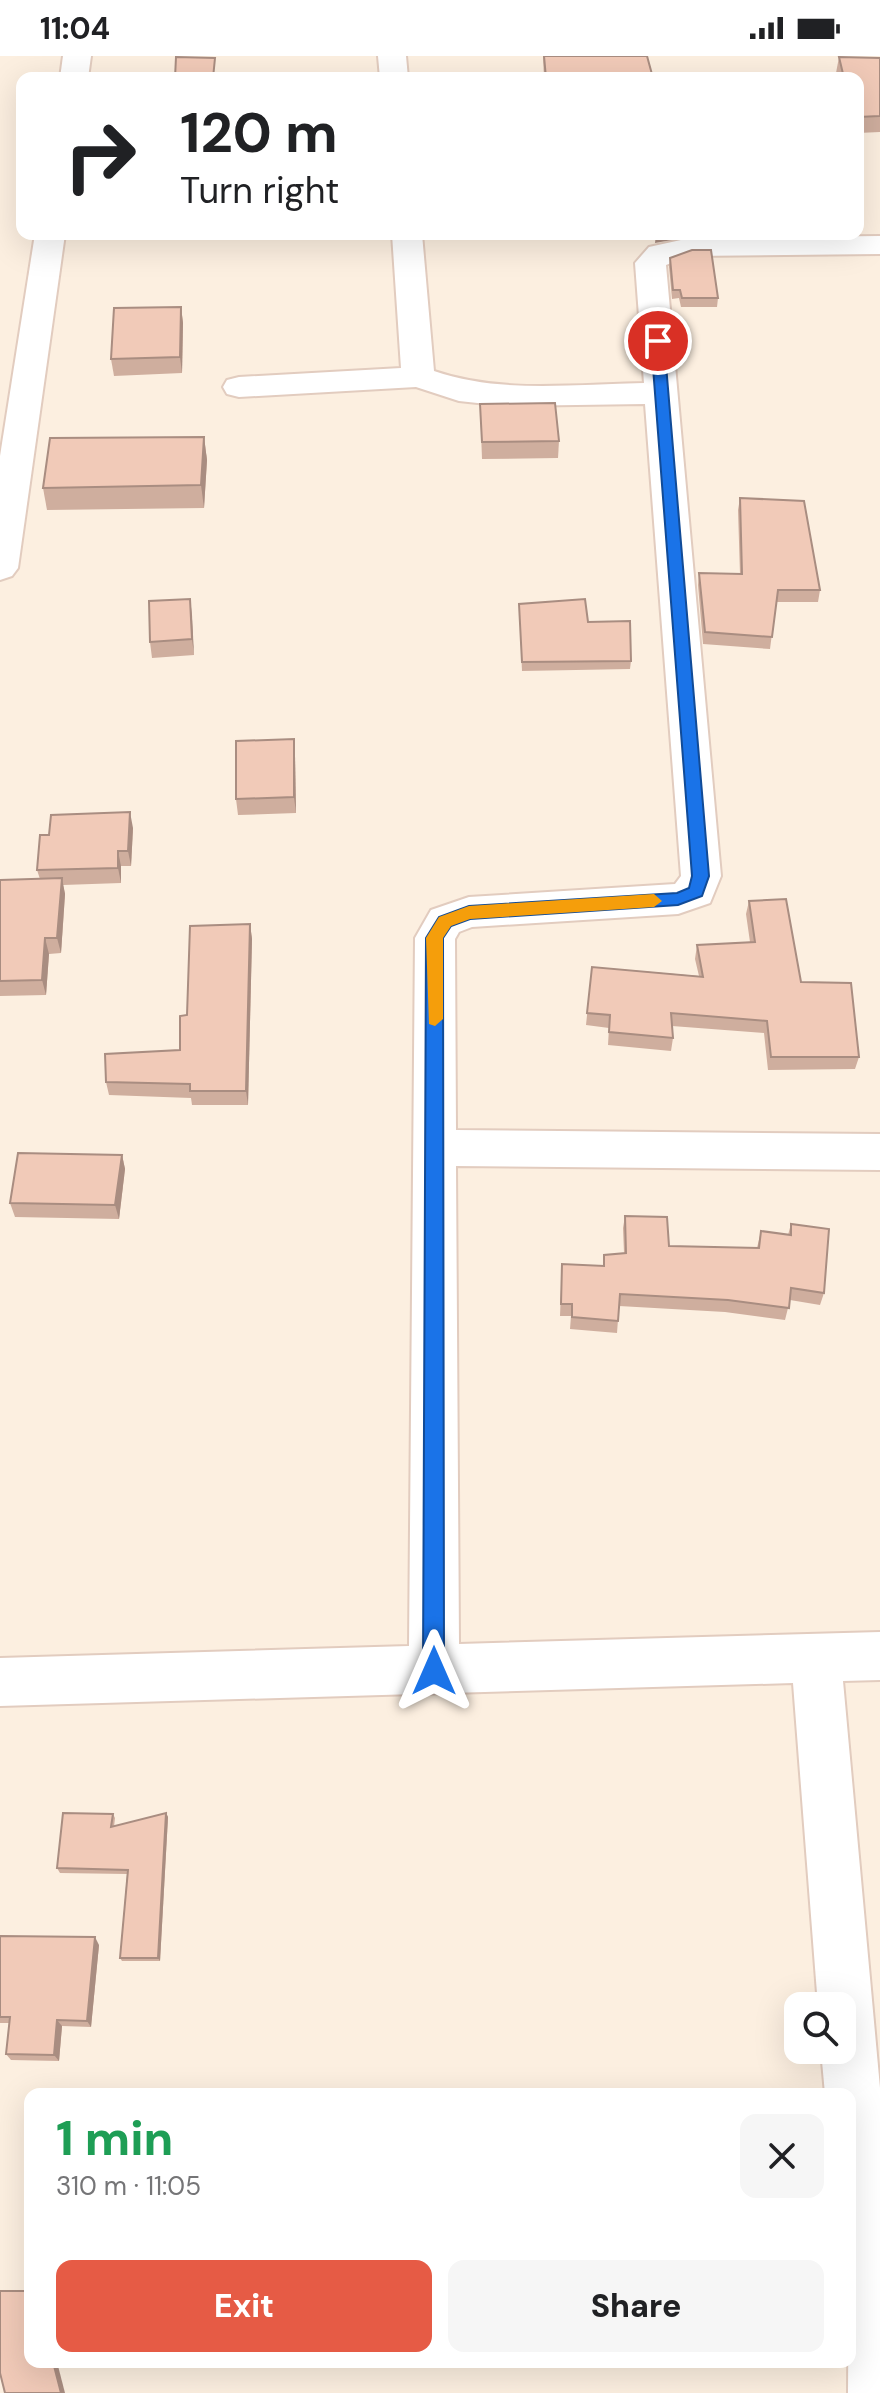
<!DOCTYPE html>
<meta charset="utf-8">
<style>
body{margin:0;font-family:"DM Sans",sans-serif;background:#f6f6f6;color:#202124;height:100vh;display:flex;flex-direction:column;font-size:30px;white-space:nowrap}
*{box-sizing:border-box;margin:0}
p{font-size:26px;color:#757577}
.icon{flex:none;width:44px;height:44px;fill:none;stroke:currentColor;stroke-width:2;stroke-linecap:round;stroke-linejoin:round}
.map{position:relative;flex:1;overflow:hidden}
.drawer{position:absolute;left:24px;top:2032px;width:832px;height:280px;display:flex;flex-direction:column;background:#fff;border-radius:16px;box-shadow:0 8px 32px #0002}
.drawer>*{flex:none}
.guide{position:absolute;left:16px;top:16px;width:848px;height:168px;border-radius:16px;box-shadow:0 8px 32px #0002;background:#fff;color:#202124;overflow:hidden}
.controls{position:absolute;left:784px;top:1936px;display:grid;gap:16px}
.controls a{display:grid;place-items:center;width:72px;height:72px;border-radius:16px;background:#fff;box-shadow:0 8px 32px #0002;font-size:40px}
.pin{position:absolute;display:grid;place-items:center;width:68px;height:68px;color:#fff;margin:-34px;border:4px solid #fff;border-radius:50%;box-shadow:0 2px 8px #0007}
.me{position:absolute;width:88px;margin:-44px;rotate:0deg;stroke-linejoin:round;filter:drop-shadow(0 0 6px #0008)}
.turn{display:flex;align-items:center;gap:28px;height:168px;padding:0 32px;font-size:36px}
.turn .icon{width:104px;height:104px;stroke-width:2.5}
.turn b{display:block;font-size:56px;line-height:68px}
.round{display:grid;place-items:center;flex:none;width:84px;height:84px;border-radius:16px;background:#f6f6f6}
.headline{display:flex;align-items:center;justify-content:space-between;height:136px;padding:0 32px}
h1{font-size:48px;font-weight:800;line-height:60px;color:#1e9e55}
.button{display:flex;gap:16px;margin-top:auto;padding:16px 32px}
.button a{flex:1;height:92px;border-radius:16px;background:#e65b45;color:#fff;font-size:32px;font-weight:800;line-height:92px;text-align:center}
.button a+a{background:#f6f6f6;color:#202124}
.status{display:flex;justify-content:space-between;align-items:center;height:56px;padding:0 40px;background:#fff;direction:ltr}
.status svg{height:22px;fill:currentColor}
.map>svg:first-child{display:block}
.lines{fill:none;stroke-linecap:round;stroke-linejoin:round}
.minor-casing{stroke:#e2ccbf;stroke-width:4}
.minor{fill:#fff;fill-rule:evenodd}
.wall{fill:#cfae9e}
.shaded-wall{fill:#a98d81}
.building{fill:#f1cab8;stroke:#a98d81;stroke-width:2}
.route{fill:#1a73e8;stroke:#114b97;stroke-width:2}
.slow{fill:#f59e0b}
</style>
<div class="status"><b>11:04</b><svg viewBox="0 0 49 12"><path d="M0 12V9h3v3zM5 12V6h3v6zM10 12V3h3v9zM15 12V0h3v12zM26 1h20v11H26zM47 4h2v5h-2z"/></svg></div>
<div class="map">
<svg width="880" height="2337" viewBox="0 0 880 2337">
<rect width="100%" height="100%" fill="#fcefe0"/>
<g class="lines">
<g class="minor-casing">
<g id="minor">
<polygon points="63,0 91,0 88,22 60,22"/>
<polygon points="378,0 406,0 408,22 380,22"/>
<polygon points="35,178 65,178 18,512 12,520 0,524 0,400"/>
<path d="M392,178H422L434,315C501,338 574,328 644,327L635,207L649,191L690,182L880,180V198L690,200L666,209L721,820L710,847L678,858L472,871L459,876L455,883L456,1074L880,1078V1114L456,1110L459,1588L880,1576V1624L843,1625L880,2032V2337H848L850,2038H825L821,1994H842V1950H818L793,1627L0,1650V1602L409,1590L415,882L431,854L469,841L675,828L681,820L645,348L505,350L459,345L416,331L239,341L227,338L223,331L227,324L239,321L401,312Z"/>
</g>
</g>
<use href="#minor" class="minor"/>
</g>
<g class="wall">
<polygon points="543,0 616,0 653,22 544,22"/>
<polygon points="839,1 880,2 880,76 858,77 858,22 837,22 836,17"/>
<polygon points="670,202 718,242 717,251 681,251 679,242 672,243 669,211"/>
<polygon points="181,251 183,267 182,317 114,320 111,303"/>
<polygon points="480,348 559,385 558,402 482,403"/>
<polygon points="204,381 207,404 204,452 47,454 43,432"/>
<polygon points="740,442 820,534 818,546 776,546 770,593 703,588 698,529 699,517 740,518 738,454"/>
<polygon points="190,543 194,599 152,602 150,586"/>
<polygon points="519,548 588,566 631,605 630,613 522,615"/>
<polygon points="295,699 296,757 238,759 236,743"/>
<polygon points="133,772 131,810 121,810 121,827 63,829 65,838 61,897 49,898 46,939 0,940 0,824 40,823 37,814"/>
<polygon points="749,845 801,926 859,1001 855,1013 768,1014 764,977 672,970 673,982 671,995 608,989 609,972 586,969 592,911 699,920 695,903 697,889 750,886 746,858"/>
<polygon points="250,868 252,883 248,1049 192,1049 191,1042 109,1039 106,1026 180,994 187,959"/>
<polygon points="122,1099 125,1113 119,1163 15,1161 10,1147"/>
<polygon points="625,1160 669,1190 757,1192 761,1175 788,1179 791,1168 824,1237 820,1249 790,1244 785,1264 725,1256 619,1250 617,1277 570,1273 571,1260 560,1260 562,1208 603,1210 604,1199 624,1197 623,1172"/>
<polygon points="166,1757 168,1761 160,1905 122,1905 120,1902 127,1818 60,1817 57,1812 113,1758 115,1762 114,1771"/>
<polygon points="0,1880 99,1889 91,1971 62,1970 59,2005 11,2004 6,1998 9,1967 0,1967"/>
</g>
<g class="shaded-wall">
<polygon points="656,178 706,178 655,187"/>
<polygon points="181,251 183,267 182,317 180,301"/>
<polygon points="204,381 207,404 204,452 201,429"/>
<polygon points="190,543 192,559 194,599 192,583"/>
<polygon points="294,683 295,699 296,757 294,741"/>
<polygon points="130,756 133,772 131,810 128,795"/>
<polygon points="118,795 121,810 121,827 118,812"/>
<polygon points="62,822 65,838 61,897 57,882"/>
<polygon points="250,868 252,883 248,1049 246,1035"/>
<polygon points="45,882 49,898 46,939 42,924"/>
<polygon points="122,1099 125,1113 119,1163 115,1149"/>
<polygon points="166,1757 168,1761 160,1905 158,1902"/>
<polygon points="95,1881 99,1889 91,1971 87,1965"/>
<polygon points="57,1964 62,1970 59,2005 54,1999"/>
<polygon points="53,2306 57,2306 65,2337 61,2337"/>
</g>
<g class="building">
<polygon points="544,0 647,0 653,22 546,22"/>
<polygon points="176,1 215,2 213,22 175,22"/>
<polygon points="839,1 880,2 880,60 858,61 858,22 844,22"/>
<polygon points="692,194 711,194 718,242 682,242 680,234 673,234 670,202"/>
<polygon points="181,251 180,301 111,303 114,252"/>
<polygon points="555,347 559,385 482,386 480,348"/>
<polygon points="204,381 201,429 43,432 50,382"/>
<polygon points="740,442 804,445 820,534 778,534 772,581 705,576 699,517 742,518"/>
<polygon points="190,543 192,583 150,586 149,545"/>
<polygon points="585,543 588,566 630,565 631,605 522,606 519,548"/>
<polygon points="294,683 294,741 236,743 236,685"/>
<polygon points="130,756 128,795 118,795 118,812 37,814 40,779 49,779 51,759"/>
<polygon points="62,822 57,882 45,882 42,924 0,925 0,824"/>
<polygon points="786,843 801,926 851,927 859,1001 771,1001 767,965 671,957 673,982 609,976 610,959 587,957 592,911 703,921 697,889 755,886 749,845"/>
<polygon points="250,868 246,1035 190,1035 190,1028 106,1026 105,998 180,994 180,960 187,959 190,870"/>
<polygon points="18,1097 122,1099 115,1149 10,1147"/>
<polygon points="625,1160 667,1161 669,1190 759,1192 761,1175 791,1179 791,1168 829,1173 824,1237 791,1232 789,1252 728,1244 620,1238 618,1265 572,1261 572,1248 561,1248 562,1208 604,1210 604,1199 626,1197"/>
<polygon points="63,1757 113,1758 111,1771 166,1757 158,1902 120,1902 128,1814 57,1812"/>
<polygon points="0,1880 95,1881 87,1965 57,1964 54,1999 6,1998 10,1961 0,1961"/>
<polygon points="0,2235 30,2235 30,2306 53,2306 61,2337 5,2337 0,2317"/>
</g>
<polygon class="route" points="658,281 664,285 709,820 702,840 678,849 470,863 451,870 443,882 444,1615 441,1622 434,1625 426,1622 423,1615 426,882 439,861 469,850 677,837 689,832 692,820 651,285"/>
<polygon class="slow" points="654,838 662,845 654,851 470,863 451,870 443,882 443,963 435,970 429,968 426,882 439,861 469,850"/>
</svg>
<div class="controls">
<a><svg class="icon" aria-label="search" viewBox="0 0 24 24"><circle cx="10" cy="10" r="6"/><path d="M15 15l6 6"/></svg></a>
</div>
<div class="pin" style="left:658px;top:285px;background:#d93025"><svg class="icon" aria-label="arrive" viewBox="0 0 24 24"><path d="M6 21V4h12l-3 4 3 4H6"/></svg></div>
<svg class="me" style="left:434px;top:1615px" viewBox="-20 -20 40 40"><path d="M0-17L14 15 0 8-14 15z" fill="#1a73e8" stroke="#fff" stroke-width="4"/></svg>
<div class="guide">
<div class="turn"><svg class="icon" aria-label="right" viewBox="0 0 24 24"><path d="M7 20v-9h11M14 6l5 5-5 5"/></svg><div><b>120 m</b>Turn right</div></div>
</div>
<section class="drawer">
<div class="headline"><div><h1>1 min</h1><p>310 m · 11:05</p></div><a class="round"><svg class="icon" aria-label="close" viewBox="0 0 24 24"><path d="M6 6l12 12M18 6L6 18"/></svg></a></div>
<div class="button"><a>Exit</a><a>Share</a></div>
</section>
</div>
